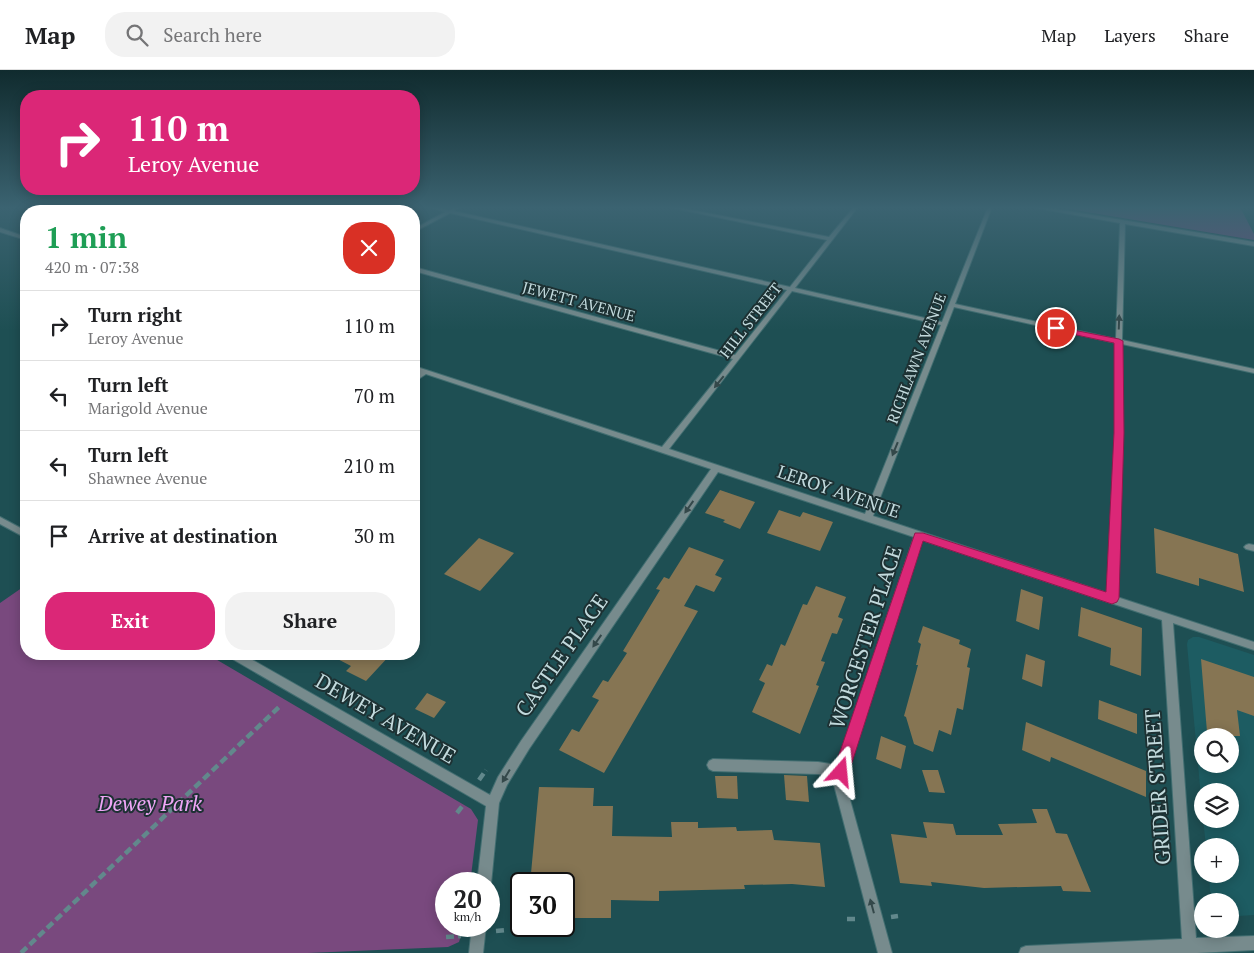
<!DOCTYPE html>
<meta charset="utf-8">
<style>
body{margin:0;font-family:"PT Serif",serif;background:#f2f2f2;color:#202124;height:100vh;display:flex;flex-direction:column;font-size:19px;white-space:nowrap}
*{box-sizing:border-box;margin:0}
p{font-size:16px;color:#757577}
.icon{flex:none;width:28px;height:28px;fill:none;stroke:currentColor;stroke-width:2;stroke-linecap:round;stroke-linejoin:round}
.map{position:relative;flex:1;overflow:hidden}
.side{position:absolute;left:20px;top:135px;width:400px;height:455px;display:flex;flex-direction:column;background:#fff;border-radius:20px;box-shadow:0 2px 12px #0003}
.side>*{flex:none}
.hud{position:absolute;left:20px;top:20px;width:400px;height:105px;border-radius:20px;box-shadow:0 2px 12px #0003;background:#db2777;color:#fff;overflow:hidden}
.buttons{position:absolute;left:1194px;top:658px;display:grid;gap:10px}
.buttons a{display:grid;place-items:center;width:45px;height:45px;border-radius:50%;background:#fff;box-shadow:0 2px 12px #0003;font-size:25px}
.speed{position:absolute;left:435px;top:802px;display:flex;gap:10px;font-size:25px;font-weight:700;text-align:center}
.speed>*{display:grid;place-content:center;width:65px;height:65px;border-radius:50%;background:#fff;box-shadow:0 2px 12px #0003;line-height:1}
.speed small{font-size:12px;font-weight:400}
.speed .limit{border:2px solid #111;border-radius:8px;background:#fff;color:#111}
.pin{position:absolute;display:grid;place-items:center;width:42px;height:42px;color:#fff;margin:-21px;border:2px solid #fff;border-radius:50%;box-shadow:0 1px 5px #0007}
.me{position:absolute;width:55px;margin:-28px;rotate:18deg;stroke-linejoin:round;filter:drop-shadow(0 0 4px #0008)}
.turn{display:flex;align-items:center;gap:18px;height:105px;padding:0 25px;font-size:22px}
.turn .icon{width:65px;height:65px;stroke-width:2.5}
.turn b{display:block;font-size:35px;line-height:42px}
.round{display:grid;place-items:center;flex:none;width:52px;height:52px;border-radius:20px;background:#f2f2f2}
.headline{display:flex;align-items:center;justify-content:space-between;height:85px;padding:0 25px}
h1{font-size:30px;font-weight:800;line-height:38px;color:#1e9e55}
.primary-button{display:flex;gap:10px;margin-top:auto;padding:10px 25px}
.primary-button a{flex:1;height:58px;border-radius:20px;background:#db2777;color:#fff;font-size:20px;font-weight:800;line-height:58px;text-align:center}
.primary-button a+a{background:#f2f2f2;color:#202124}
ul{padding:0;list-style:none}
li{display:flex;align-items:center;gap:15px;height:70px;padding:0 25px;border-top:1px solid #e0e0e0}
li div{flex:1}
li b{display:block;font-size:19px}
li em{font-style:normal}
header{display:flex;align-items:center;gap:30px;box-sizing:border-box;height:70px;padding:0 25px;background:#fff;border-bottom:1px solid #e0e0e0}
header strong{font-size:24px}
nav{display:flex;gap:28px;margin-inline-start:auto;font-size:18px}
.search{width:350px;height:45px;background:#f2f2f2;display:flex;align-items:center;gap:12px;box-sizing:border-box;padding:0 18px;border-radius:20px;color:#757577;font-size:19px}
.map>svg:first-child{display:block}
.built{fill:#1d5c62;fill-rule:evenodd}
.green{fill:#79497e}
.building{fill:#867553}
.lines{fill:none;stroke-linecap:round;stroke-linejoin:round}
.minor-casing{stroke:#426e71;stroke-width:2}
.path{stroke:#62888c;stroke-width:4.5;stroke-dasharray:8 4;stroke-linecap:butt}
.minor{fill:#778b8d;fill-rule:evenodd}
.oneway{fill:#34484a}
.route{fill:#db2777;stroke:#8e194d}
.labels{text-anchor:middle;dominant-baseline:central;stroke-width:4;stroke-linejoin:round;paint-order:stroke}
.far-street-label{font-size:15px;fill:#c2dadd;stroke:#1d3133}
.street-label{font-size:18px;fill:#c2dadd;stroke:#1d3133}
.near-street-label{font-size:21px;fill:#c2dadd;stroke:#1d3133}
.near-park-label{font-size:21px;font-style:italic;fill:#efa6f6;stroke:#1d3133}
</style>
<header>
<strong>Map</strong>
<div class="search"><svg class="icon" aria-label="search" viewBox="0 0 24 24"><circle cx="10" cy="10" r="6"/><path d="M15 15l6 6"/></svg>Search here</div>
<nav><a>Map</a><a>Layers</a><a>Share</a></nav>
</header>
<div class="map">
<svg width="1254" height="883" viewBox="0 0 1254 883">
<rect width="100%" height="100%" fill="#1e4f53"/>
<path class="built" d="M1193,567H1199L1254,585V845L1238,846L1230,844V831H1215L1210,821L1209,804H1230V776H1206L1203,749H1230V721H1202V738L1187,574L1188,570ZM1202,666H1230V694H1202Z"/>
<g class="green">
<polygon points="1057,137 1240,137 1254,164 1254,170"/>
<polygon points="26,515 26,584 207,584 471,739 478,750 470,814 446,814 446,856 464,856 459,872 448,877 308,883 0,883 0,533"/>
</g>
<g class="building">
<polygon points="720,420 755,432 740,459 723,452 725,450 705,443"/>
<polygon points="779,440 800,447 803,442 833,452 820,481 767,463"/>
<polygon points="1154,458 1238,484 1244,522 1199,508 1199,516 1156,503"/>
<polygon points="479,468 514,483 480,521 444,504"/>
<polygon points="689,477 724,490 715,505 722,508 714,522 696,515 684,536 698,541 604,703 559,680 572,659 579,662 599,630 592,627 603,610 608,612 627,583 623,581 660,520 656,519 664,507 669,509"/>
<polygon points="816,516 846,527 838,547 843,549 837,564 832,563 821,591 825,592 816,615 819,616 800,664 752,642 765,613 759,610 767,594 772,596 781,574 785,576 803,534 807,535"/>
<polygon points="1021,519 1043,527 1039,560 1016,551"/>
<polygon points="1081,537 1142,558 1141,606 1110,595 1111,578 1078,566"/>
<polygon points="923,556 960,570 959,574 971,579 967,597 970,598 963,640 957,638 951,665 939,660 933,682 914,674 906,647 904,646 918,595 916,595 921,574 918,572"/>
<polygon points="328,584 391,584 366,611 346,601 351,596"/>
<polygon points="1026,584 1045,591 1042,617 1022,609"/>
<polygon points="1201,589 1254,607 1254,646 1237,640 1240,666 1219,666 1207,662"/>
<polygon points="427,623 446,632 434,648 415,639"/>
<polygon points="1099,630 1137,644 1137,664 1098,649"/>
<polygon points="1026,652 1146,701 1146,727 1051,687 1050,692 1022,680"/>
<polygon points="881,666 906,676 901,699 876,689"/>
<polygon points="922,700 938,700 945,723 929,722"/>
<polygon points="784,705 807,706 809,732 786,730"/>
<polygon points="715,706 737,706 738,729 717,728"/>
<polygon points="539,717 594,718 593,736 613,736 612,766 672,767 671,752 698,752 698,758 736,757 737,761 772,760 774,770 820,773 825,817 792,814 744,815 745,819 659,821 659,831 611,830 611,848 564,848 564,814 530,814"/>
<polygon points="1032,739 1047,739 1056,763 1067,764 1091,822 1063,821 1061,816 984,818 931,812 932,816 900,813 891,764 927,768 923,752 953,754 956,765 1003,765 998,754 1037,753"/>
</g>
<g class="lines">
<g class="minor-casing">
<g id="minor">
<polygon points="183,137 190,137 203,141 196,141"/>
<path d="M428,137H436L449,140L455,137H460L454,141L790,217L827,170L668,137H677L829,167L854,137H858L795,218L942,252L988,137H992L955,234L1116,269L1120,153L1036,138L1034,137H1044L1254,172V176L1125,154L1122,270L1254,299V303L1122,274L1123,363L1117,527L1254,572V580L1173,553L1196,868L1254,866V880L1197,883H1019L1021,878L1026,876L1182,869L1162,550L922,470L847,702L846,715L892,883H878L834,715L835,707L818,704L713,701L709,699L707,695L709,691L713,689L818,692L837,695L914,467L718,402L529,679L507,715L499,733L491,814L489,819V814H477L486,736L229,587L228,584H242L490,725L498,707L521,671L711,399L426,304L414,312V307L420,302L414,300V296L662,377L733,289L414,201V197L735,285L787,220L450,143L414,162V159L445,142ZM792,221L941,255L865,444L669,379ZM954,237L1116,273L1115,363L1107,523L873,446Z"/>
<polygon points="0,158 26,167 26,170 0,162"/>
<polygon points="0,447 26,461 26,468 0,454"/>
<polygon points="1249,474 1254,475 1254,481 1246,479 1244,477 1246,475"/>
<polygon points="472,856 486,856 483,883 469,883"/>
</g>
</g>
<g class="path">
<polyline points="479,710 486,700"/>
<polyline points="457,743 464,734"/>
<polyline points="891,847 898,846"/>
<polyline points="847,849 858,849"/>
<polyline points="496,861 506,860"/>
<polyline points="446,867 461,866"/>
<polyline points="21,883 279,637"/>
</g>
<use href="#minor" class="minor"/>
</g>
<defs><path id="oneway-solid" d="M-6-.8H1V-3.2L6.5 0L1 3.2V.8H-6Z" transform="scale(1.25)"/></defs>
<g class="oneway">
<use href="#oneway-solid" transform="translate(1119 252) rotate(-88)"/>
<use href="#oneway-solid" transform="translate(719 312) rotate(129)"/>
<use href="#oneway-solid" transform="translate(895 379) rotate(112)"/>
<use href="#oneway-solid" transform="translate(689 437) rotate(125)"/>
<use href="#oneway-solid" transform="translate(597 571) rotate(125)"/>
<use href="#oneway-solid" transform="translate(506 706) rotate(121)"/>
<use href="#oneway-solid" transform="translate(872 836) rotate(-105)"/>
</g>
<linearGradient id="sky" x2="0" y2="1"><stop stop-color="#102b2e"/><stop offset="0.53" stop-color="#3b6371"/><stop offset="1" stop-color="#3b6371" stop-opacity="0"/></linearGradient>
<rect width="1254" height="260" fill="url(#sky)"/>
<polygon class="route" points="1053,256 1119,269 1123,271 1124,363 1119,528 1117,532 1112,534 923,471 849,702 847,708 841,710 835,708 833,702 915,463 923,463 1106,522 1114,363 1114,273 1053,260"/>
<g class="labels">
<g class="far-street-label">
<text transform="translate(579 231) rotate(15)">JEWETT AVENUE</text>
<text transform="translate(750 250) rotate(-52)">HILL STREET</text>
<text transform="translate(916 288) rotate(-69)">RICHLAWN AVENUE</text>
</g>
<g class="street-label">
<text transform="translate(839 421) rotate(19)">LEROY AVENUE</text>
</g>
<g class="near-street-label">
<text transform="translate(865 567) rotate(-72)">WORCESTER PLACE</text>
<text transform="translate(561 585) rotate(-55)">CASTLE PLACE</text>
<text transform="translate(386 648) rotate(30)">DEWEY AVENUE</text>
<text transform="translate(1157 717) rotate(-94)">GRIDER STREET</text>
</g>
<g class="near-park-label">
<text x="150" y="733">Dewey Park</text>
</g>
</g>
</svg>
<div class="buttons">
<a><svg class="icon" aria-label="search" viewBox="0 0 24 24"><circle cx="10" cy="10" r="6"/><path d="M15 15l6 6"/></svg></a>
<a><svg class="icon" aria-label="layers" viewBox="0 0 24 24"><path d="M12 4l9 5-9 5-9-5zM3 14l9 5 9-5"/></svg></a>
<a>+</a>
<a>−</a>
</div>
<div class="speed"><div>20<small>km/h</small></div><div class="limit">30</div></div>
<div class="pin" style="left:1056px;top:258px;background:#d93025"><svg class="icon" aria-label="arrive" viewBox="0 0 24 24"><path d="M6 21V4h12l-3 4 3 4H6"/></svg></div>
<svg class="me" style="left:841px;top:702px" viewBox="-20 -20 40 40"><path d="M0-17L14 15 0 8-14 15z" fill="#db2777" stroke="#fff" stroke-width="4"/></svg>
<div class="hud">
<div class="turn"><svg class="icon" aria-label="right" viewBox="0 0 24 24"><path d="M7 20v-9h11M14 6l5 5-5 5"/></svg><div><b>110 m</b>Leroy Avenue</div></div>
</div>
<section class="side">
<div class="headline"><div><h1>1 min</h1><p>420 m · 07:38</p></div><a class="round" style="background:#d93025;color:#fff"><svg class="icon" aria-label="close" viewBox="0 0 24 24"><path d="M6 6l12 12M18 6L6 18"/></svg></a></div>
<ul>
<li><svg class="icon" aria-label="right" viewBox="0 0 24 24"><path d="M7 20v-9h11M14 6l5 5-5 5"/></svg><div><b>Turn right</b><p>Leroy Avenue</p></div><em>110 m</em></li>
<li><svg class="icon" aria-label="left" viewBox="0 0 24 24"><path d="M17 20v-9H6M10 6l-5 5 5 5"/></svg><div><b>Turn left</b><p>Marigold Avenue</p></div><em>70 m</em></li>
<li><svg class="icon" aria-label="left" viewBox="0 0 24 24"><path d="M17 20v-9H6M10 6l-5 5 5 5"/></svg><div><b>Turn left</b><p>Shawnee Avenue</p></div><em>210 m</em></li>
<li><svg class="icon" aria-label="arrive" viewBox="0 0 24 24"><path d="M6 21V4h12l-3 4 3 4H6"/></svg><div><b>Arrive at destination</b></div><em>30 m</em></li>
</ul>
<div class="primary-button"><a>Exit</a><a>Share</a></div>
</section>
</div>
